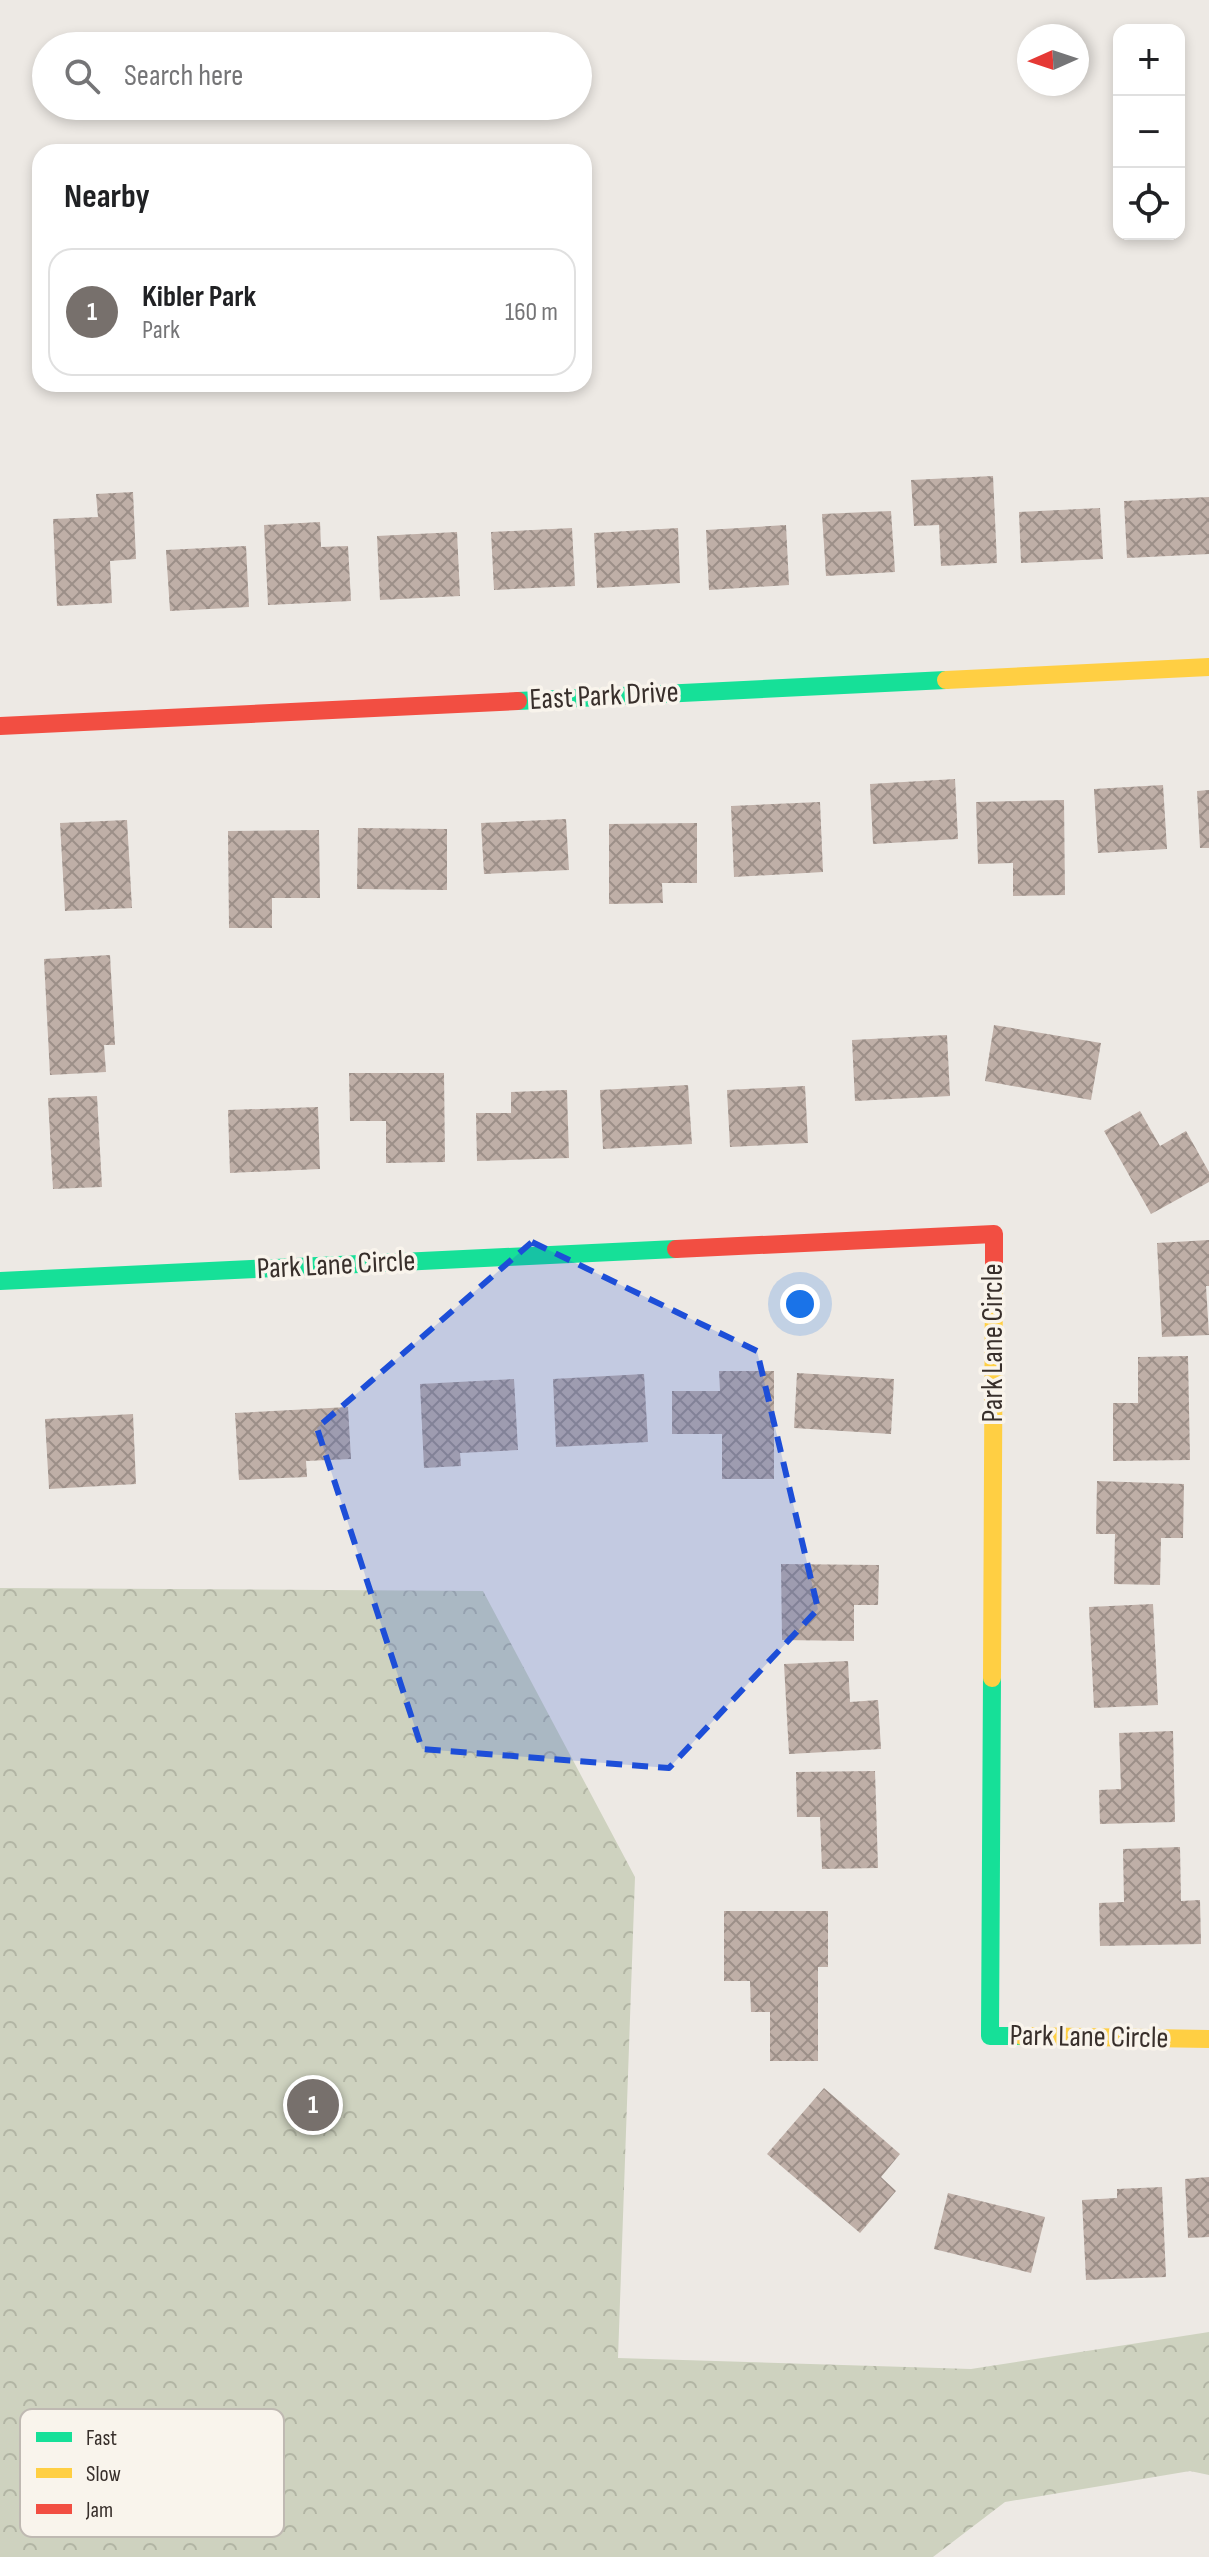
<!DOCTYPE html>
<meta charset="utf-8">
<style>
:root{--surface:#fff;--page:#f2f2f2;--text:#202124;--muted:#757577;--line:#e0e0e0;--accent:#77706c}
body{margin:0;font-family:"Sofia Sans Condensed",sans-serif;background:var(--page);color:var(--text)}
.controls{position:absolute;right:24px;top:24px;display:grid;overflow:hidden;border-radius:16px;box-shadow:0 4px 12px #0003}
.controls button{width:72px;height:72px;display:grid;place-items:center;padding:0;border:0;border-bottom:2px solid var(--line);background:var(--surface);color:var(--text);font:40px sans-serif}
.compass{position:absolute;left:1017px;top:24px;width:72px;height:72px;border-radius:50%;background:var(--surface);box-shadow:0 4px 12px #0003;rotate:267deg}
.you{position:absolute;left:800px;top:1304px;width:28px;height:28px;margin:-20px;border:6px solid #fff;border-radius:50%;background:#1a73e8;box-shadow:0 0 0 12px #1a73e833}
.badge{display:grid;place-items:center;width:52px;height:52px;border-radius:50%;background:var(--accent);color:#fff;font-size:26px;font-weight:700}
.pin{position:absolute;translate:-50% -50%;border:4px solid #fff;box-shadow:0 2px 8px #0006}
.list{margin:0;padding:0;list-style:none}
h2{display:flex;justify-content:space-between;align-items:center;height:104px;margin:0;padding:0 32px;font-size:34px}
h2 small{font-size:26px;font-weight:400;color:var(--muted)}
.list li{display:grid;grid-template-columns:52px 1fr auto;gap:24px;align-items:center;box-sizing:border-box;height:128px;margin:0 16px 16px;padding:0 16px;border:2px solid var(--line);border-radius:24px}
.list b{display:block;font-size:30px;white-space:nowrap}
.list p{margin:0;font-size:26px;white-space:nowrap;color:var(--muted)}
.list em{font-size:26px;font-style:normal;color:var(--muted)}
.icon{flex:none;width:44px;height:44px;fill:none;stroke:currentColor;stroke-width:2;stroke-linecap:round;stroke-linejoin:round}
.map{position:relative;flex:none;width:1209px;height:2557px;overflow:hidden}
.search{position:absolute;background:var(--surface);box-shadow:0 4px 12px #0003;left:32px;top:32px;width:560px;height:88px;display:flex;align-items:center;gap:20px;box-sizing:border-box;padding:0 28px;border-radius:44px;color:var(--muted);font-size:30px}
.panel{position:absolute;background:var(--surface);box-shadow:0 4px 12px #0003;left:32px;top:144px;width:560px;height:248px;border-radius:24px}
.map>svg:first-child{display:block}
.park{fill:url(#park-crowns)}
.building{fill:url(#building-cross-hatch)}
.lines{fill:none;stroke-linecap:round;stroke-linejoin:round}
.fast{stroke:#16e098;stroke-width:18}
.slow{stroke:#ffcf43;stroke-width:18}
.jam{stroke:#f24e42;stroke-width:18}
.marked{fill:#1d4ed8;fill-opacity:0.2;stroke:#1d4ed8;stroke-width:6;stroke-dasharray:16 10;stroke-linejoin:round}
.labels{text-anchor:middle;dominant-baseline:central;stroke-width:7;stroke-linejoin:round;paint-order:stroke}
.street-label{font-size:30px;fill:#382f2b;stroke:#f9f4ec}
.key{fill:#f9f4ec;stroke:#bfb9b2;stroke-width:2}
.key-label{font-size:22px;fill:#382f2b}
</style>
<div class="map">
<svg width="1209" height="2557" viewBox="0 0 1209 2557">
<defs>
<pattern id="park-crowns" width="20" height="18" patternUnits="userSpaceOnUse" patternTransform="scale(2)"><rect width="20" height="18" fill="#ced2bf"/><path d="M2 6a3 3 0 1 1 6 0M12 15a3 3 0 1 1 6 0" fill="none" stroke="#b2b5a4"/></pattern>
<pattern id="building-cross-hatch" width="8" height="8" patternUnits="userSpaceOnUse" patternTransform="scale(2)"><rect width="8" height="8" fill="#bfafa7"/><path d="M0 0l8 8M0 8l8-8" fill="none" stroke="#9c8f88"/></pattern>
</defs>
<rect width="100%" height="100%" fill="#ede9e4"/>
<path class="park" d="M0 1588 483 1591 635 1877 618 2358 971 2369 1209 2332V2475L1190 2471 1005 2502 933 2557H0Z"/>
<path class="building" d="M993 476 997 563 941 566 939 525 914 526 911 480Z
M133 492 136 559 110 561 112 603 57 606 53 519 98 517 96 494Z
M1209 497V554L1127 558 1124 501Z
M1100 508 1103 559 1021 563 1019 512Z
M891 511 895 572 826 576 822 514Z
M320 522 321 547 348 546 351 601 268 605 264 525Z
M786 525 789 585 709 590 706 530Z
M572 528 575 586 494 590 491 532Z
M678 528 680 583 597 588 594 533Z
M457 532 460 596 380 600 377 536Z
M246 546 249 607 170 611 166 550Z
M955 779 958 839 873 844 870 784Z
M1163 785 1167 849 1098 853 1094 789Z
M1209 790V848H1200L1197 791Z
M1064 800 1065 895 1013 896V863L978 864 976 802Z
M820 802 823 872 734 877 731 806Z
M566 819 569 870 484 874 481 823Z
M127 820 132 908 65 911 60 823Z
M697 823V883H662L663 903 609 904V824Z
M358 828 447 829V890L357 889Z
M319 830 320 898H272V928H229L228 831Z
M110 955 115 1045H104L106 1072 50 1075 44 959Z
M994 1025 1101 1043 1091 1100 985 1081Z
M947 1035 950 1096 855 1101 852 1040Z
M349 1073H444L445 1162 386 1163V1121H350Z
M688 1085 692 1144 603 1149 600 1090Z
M805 1086 808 1143 730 1147 727 1090Z
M567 1090 569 1158 477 1161 476 1113H511V1092Z
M97 1096 102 1187 53 1189 48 1098Z
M318 1107 320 1169 230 1173 228 1110Z
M1140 1111 1160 1146 1186 1131 1209 1172V1182L1151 1214 1104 1131Z
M1209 1240V1286H1206L1209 1335 1162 1337 1157 1243Z
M1188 1356 1190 1460 1113 1461V1403H1138V1357Z
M719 1371H774V1479H722V1434H672V1391H720Z
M797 1373 894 1379 891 1434 794 1428Z
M644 1374 648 1442 556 1447 553 1379Z
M514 1379 518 1450 460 1453 461 1466 424 1468 420 1384Z
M348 1407 351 1459 306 1461 307 1477 239 1480 235 1413Z
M133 1414 136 1484 49 1489 45 1419Z
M1097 1481 1184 1484 1183 1538H1161L1160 1585 1114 1584 1115 1534H1096Z
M781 1564 879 1565 878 1605H854V1641L782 1640Z
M1153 1604 1158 1705 1094 1708 1089 1607Z
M848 1661 850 1702 878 1700 881 1749 789 1754 784 1664Z
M1173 1731 1175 1822 1100 1824 1099 1790 1121 1789 1119 1733Z
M875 1771 878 1868 822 1869 820 1817H797L796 1772Z
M1180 1847 1181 1901 1200 1900 1201 1944 1100 1946 1099 1903 1124 1902 1123 1849Z
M724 1911H828V1967H818V2061H770V2012H751L750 1981H724Z
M824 2088 900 2154 881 2177 896 2191 860 2233 767 2154Z
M1209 2177V2237L1188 2238 1185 2179Z
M1162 2187 1166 2277 1086 2280 1082 2200 1117 2198V2189Z
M948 2193 1045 2217 1031 2273 934 2249Z"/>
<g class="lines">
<path class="fast" d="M518 701 946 680
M0 1281 676 1249
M992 1678 990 2036H1022"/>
<path class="slow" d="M946 680 1209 667
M992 1678 994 1265
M1022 2036 1209 2039"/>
<path class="jam" d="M0 726 518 701
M676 1249 994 1234V1265"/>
</g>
<path class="marked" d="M532 1242 757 1351 818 1609 669 1768 422 1749 317 1428Z"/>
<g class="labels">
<g class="street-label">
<text transform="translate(604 696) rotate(-3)">East Park Drive</text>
<text transform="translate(336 1265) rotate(-3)">Park Lane Circle</text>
<text transform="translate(993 1343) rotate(-90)">Park Lane Circle</text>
<text transform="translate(1089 2037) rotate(1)">Park Lane Circle</text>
</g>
</g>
<rect x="20" y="2409" width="264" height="128" rx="12" class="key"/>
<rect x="36" y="2432" width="36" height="10" fill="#16e098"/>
<rect x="36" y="2468" width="36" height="10" fill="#ffcf43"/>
<rect x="36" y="2504" width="36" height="10" fill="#f24e42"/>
<g class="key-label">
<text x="86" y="2445">Fast</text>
<text x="86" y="2481">Slow</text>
<text x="86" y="2517">Jam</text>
</g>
</svg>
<div class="controls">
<button>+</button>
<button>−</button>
<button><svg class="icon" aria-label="locate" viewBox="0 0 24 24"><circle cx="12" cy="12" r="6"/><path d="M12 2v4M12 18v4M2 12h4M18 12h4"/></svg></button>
</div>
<svg class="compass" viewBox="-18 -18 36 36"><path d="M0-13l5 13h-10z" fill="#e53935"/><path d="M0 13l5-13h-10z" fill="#757577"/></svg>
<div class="you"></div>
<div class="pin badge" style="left:313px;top:2105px">1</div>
<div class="search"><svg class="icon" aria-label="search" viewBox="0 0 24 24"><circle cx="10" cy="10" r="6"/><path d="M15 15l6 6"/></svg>Search here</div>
<section class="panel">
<h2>Nearby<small></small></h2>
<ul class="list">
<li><span class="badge">1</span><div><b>Kibler Park</b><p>Park</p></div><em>160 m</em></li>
</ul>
</section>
</div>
